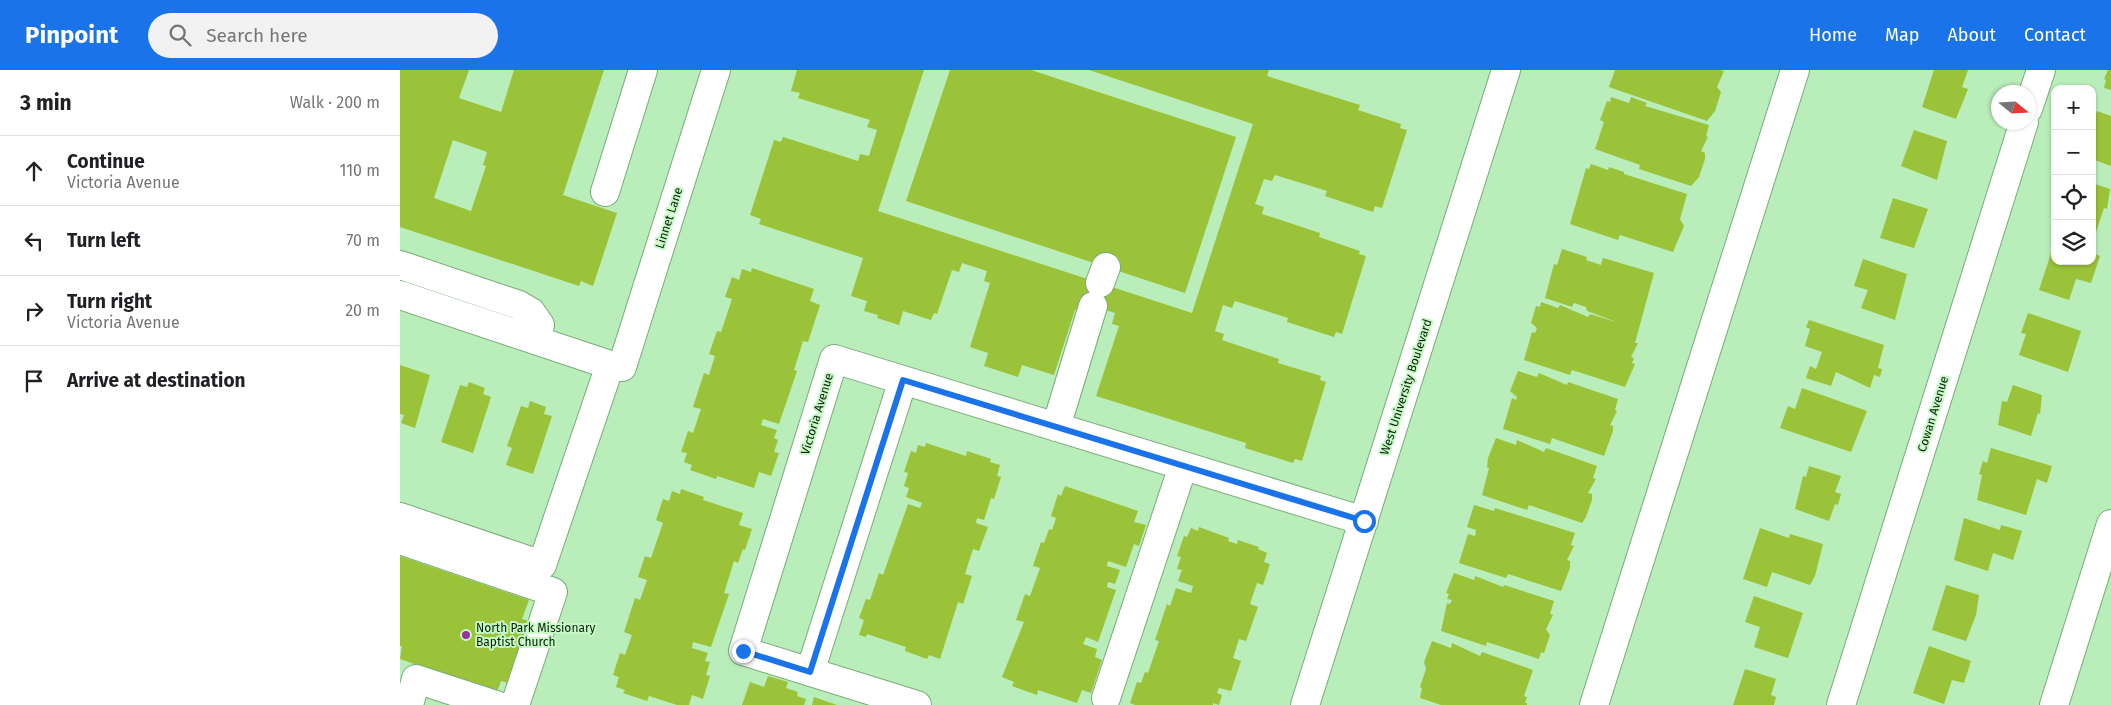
<!DOCTYPE html>
<meta charset="utf-8">
<style>
:root{--surface:#fff;--page:#f2f2f2;--text:#202124;--muted:#757577;--line:#e0e0e0;--accent:#1a73e8}
body{margin:0;font-family:"Fira Sans",sans-serif;background:var(--page);color:var(--text)}
.controls{position:absolute;right:15px;top:15px;display:grid;overflow:hidden;border-radius:10px;box-shadow:0 1px 4px #0004}
.controls button{width:45px;height:45px;display:grid;place-items:center;padding:0;border:0;border-bottom:1px solid var(--line);background:var(--surface);color:var(--text);font:25px sans-serif}
.compass{position:absolute;left:1591px;top:15px;width:45px;height:45px;border-radius:50%;background:var(--surface);box-shadow:0 1px 4px #0004;rotate:108deg}
.stop{position:absolute;width:15px;height:15px;margin:-11px;border:4px solid #1a73e8;border-radius:50%;background:#fff}
.stop.end{background:#1a73e8;border-color:#fff;box-shadow:0 1px 5px #0008}
.list{margin:0;padding:0;list-style:none}
h2{display:flex;justify-content:space-between;align-items:center;height:65px;margin:0;padding:0 20px;font-size:21px}
h2 small{font-size:16px;font-weight:400;color:var(--muted)}
.list li{display:grid;grid-template-columns:32px 1fr auto;gap:15px;align-items:center;box-sizing:border-box;height:70px;padding:0 20px;border-top:1px solid var(--line)}
.list b{display:block;font-size:19px;white-space:nowrap}
.list p{margin:0;font-size:16px;white-space:nowrap;color:var(--muted)}
.list em{font-size:16px;font-style:normal;color:var(--muted)}
.icon{flex:none;width:28px;height:28px;fill:none;stroke:currentColor;stroke-width:2;stroke-linecap:round;stroke-linejoin:round}
.map{position:relative;flex:none;width:1711px;height:635px;overflow:hidden}
header{display:flex;align-items:center;gap:30px;box-sizing:border-box;height:70px;padding:0 25px;background:var(--accent);color:#fff}
header strong{font-size:24px}
nav{display:flex;gap:28px;margin-inline-start:auto;font-size:18px}
.search{width:350px;height:45px;background:var(--page);display:flex;align-items:center;gap:12px;box-sizing:border-box;padding:0 18px;border-radius:28px;color:var(--muted);font-size:19px}
main{display:flex}
aside{flex:1;background:var(--surface)}
.map>svg:first-child{display:block}
.building{fill:#9bc339;fill-rule:evenodd}
.lines{fill:none;stroke-linecap:round;stroke-linejoin:round}
.minor-casing{stroke:#79ab79;stroke-width:30}
.minor{stroke:#fff;stroke-width:28}
.route{stroke:#1a73e8;stroke-width:6}
.poi-dot{fill:#94349d;stroke:#c6fac5;stroke-width:2}
.labels{text-anchor:middle;dominant-baseline:central;stroke-width:4;stroke-linejoin:round;paint-order:stroke}
.street-label{font-size:12px;fill:#0a1e0b;stroke:#c6fac5}
.poi-label{font-size:12px;fill:#0a1e0b;stroke:#c6fac5;text-anchor:start}
</style>
<header>
<strong>Pinpoint</strong>
<div class="search"><svg class="icon" aria-label="search" viewBox="0 0 24 24"><circle cx="10" cy="10" r="6"/><path d="M15 15l6 6"/></svg>Search here</div>
<nav><a>Home</a><a>Map</a><a>About</a><a>Contact</a></nav>
</header>
<main>
<aside>
<h2>3 min<small>Walk · 200 m</small></h2>
<ul class="list">
<li><svg class="icon" aria-label="ahead" viewBox="0 0 24 24"><path d="M12 20V5M6 11l6-6 6 6"/></svg><div><b>Continue</b><p>Victoria Avenue</p></div><em>110 m</em></li>
<li><svg class="icon" aria-label="left" viewBox="0 0 24 24"><path d="M17 20v-9H6M10 6l-5 5 5 5"/></svg><div><b>Turn left</b></div><em>70 m</em></li>
<li><svg class="icon" aria-label="right" viewBox="0 0 24 24"><path d="M7 20v-9h11M14 6l5 5-5 5"/></svg><div><b>Turn right</b><p>Victoria Avenue</p></div><em>20 m</em></li>
<li><svg class="icon" aria-label="arrive" viewBox="0 0 24 24"><path d="M6 21V4h12l-3 4 3 4H6"/></svg><div><b>Arrive at destination</b></div></li>
</ul>
</aside>
<div class="map">
<svg width="1711" height="635" viewBox="0 0 1711 635">
<rect width="100%" height="100%" fill="#b9edb9"/>
<path class="building" d="M0 0H69L59 28 101 42 114 0H204L163 125 217 143 193 216 181 211 179 216 0 157ZM53 70 87 82 83 95 86 96 71 141 34 128Z
M397 0H524L478 141 792 243 853 54 689 0H869L867 6 960 35 958 40 1001 54 1000 58 1007 60 982 138 975 136 973 142 925 126 927 121 875 105 872 111 864 109 855 134 864 137 862 144 920 163 919 167 960 181 959 184 966 186 942 264 936 262 934 267 887 252 888 248 835 231 832 238 823 235 815 261 824 264 822 270 879 289 878 293 921 306 920 310 926 312 902 391 895 389 893 393 845 378 846 373 696 326 719 256 712 254 715 243 693 236 682 242 675 240 654 305 622 295 618 307 584 296 588 283 570 277 590 213 584 211 587 201 562 193 559 202 552 200 537 244 534 243 531 250 503 241 499 255 477 248 478 245 464 241 467 231 451 226 463 188 359 154 361 149 350 145 374 70 381 72 383 67 458 91 460 84 469 86 477 60 467 57 470 50 398 28 400 23 391 21Z
M550 0H631L836 67 785 223 506 131Z
M1215 0H1320L1324 1 1317 17 1321 22 1315 41 1307 51 1209 17Z
M1534 0H1568L1562 17 1568 19 1556 49 1522 37Z
M1708 0H1711V20L1704 18 1706 10 1704 9Z
M1211 27 1229 33 1231 27 1247 33 1245 36 1309 55 1306 66 1308 67 1301 81 1305 83V89L1299 107 1291 116 1239 99 1240 95 1195 79 1204 52 1200 50 1207 31 1210 32Z
M1697 41 1711 46V96L1692 89V54Z
M1514 60 1547 71 1537 110 1501 96Z
M1191 94 1208 100 1209 97 1224 102V104L1287 124 1280 149 1284 156 1273 182 1220 165 1218 170 1170 154 1186 98 1189 99Z
M1692 113 1710 119 1707 139 1704 138 1695 165 1692 164Z
M1493 128 1528 139 1514 178 1480 168Z
M1654 174 1655 191H1692V183L1700 186 1691 213 1676 209 1669 230 1639 220Z
M1162 179 1187 187 1186 190 1201 195 1203 188 1254 203 1235 273H1238L1231 287 1234 288 1232 293 1235 294 1225 317 1172 300 1170 305 1124 290 1132 262 1135 263 1137 258 1131 253 1136 236 1140 237 1141 232 1158 238 1160 235 1188 247 1190 244 1219 253 1187 241 1186 237 1174 233 1172 237 1145 228 1154 194 1157 195Z
M1463 189 1507 204 1495 250 1461 238 1468 220 1454 216Z
M352 198 414 219 410 231 420 235 408 272 403 271 394 300 397 301 379 354 363 349 361 355 377 360 374 368 378 370 374 382 379 383 371 406 359 402 354 418 317 406 316 409 290 400 292 395 284 392 287 383 281 382 288 361 293 363 301 339 293 337 304 303 309 305 315 286 309 284 317 261 321 262 332 229 325 227 332 207 339 210 342 199 351 202Z
M1628 243 1681 261 1668 302 1619 285 1626 264 1621 263Z
M1409 250 1484 275 1478 298 1482 299 1480 307 1474 305 1470 318 1436 302 1431 316 1406 308 1410 296 1416 299 1422 282 1405 276 1410 259 1406 257Z
M0 295 30 305 15 358 1 353 4 345 0 344Z
M1118 301 1137 307 1139 303 1167 315 1168 312 1218 329 1215 340 1217 341 1210 355 1213 356V361L1204 386 1152 368 1150 374 1103 359 1112 328 1116 330 1117 327 1110 321Z
M69 312 85 318 83 324 91 327 73 383 41 372 60 315 67 317Z
M1613 315 1642 325 1640 344 1638 343 1631 366 1598 355 1602 331 1607 332Z
M1402 318 1467 341 1451 382 1380 358 1388 336 1395 339Z
M130 331 146 337 144 344 152 346 133 404 106 395 112 378 107 376 121 336 128 338Z
M1096 368 1116 375 1117 370 1144 382 1146 378 1197 396 1193 408 1196 409 1188 423 1192 424V430L1186 447 1182 453 1129 435 1127 440 1082 425 1089 398 1087 397 1088 388Z
M526 373 566 386 567 381 591 389 590 392 600 395 597 406 601 407 594 429 591 428 584 450 577 448 576 453 588 457 579 481 573 479 565 504 572 506 563 534 558 532 540 589 529 585 527 589 505 581 506 577 467 564 466 567 459 565 464 550 459 548 466 529 470 530 479 503 483 505 508 434 520 438 522 433 506 427 509 418 504 416 508 403 504 402 511 381 516 383 518 375 525 377Z
M1591 378 1652 396 1647 413 1637 409 1626 445 1577 430 1582 405 1579 404 1583 391 1587 393Z
M1409 396 1441 406 1435 422 1441 424 1438 435 1435 434 1429 451 1395 439 1403 406 1406 407Z
M665 416 738 441 734 452 746 455 739 476 734 474 726 497 708 491 707 496 720 500 715 514 708 512 707 517 716 520 698 572 686 567 683 574 697 579 695 587 702 590 691 623 682 620 677 633 638 620 637 625 612 616 614 612 602 607 624 552 616 550 625 524 630 526 640 498 633 496 641 472 644 473 649 459 652 460 656 448 651 446 658 424 661 426Z
M281 419 304 427 303 430 343 443 339 455 352 459 345 480 343 479 338 493 334 491 324 523 329 524 311 577 293 572 292 578 308 583 305 591 310 592 306 605 310 606 303 629 292 625 289 635H277L249 626 247 631 223 623 225 620 216 617 219 607 213 605 220 583 225 585 232 565 224 562 235 528 240 530 247 510 238 507 245 486 251 488 263 453 256 450 263 429 269 431 272 421 280 424Z
M1074 435 1094 441 1095 438 1175 463 1171 475 1174 476 1167 490 1170 491V498L1161 521 1108 504 1106 508 1059 493 1068 464 1075 466 1076 460 1067 457Z
M1564 448 1600 460 1601 455 1622 461 1613 490 1593 483 1588 501 1554 490Z
M799 457 829 468 828 471 837 474 838 470 859 477 858 479 867 483 864 492 870 494 863 515 857 513 850 534 858 537 846 571 839 569 833 588 841 591 831 621 819 618 817 623 822 625 819 635 813 633V635H735L730 633 737 612 741 613 745 602 748 603 759 571 755 570 767 534 770 536 776 518 791 523 793 516 778 511 782 500 777 499 781 487 777 486 784 466 787 467 791 458 798 461Z
M1360 458 1389 468 1390 464 1423 474 1415 506 1410 515 1372 502 1367 517 1343 509Z
M0 486 129 530 122 549 137 554 111 614 101 611 95 628 15 600 17 595 0 589 2 576H0Z
M1054 503 1074 510 1075 506 1103 517 1104 515 1154 531 1150 544 1153 545 1146 559 1150 565 1144 583 1141 582 1139 589 1087 572 1086 576 1041 561 1047 533 1050 534 1052 530 1047 529 1049 524 1046 523Z
M1546 515 1579 525 1576 545 1566 571 1532 560Z
M1354 526 1403 543 1388 588 1354 577 1360 557 1345 552Z
M1032 571 1051 578 1052 573 1080 586 1082 582 1133 600 1124 626 1127 627 1125 633H1127V635H1041L1020 628 1022 618 1020 617 1026 599 1024 592Z
M1529 576 1571 591 1564 613 1552 610 1544 634 1513 623Z
M1345 599 1376 609 1371 625 1376 627 1374 635H1333Z
M368 606 388 612 386 618 398 622 397 626 406 629 404 635H342L350 612 364 617Z
M414 627 437 635H412Z"/>
<g class="lines">
<defs>
<path id="minor" d="M1628 39 1641 0
M205 122 243 0
M0 195 119 235 131 242 140 255 136 269
M700 213 706 197
M0 225 210 295 222 297 316 0
M656 357 693 236
M0 447 142 495 210 295
M0 470 153 522 116 632 112 635
M410 602 503 310
M706 628 783 396
M9 635 16 609 96 635
M517 635 343 581 434 289 964 451
M905 635 1106 0
M1194 635 1395 0
M1441 635 1624 52
M1654 635 1711 454"/>
</defs>
<use href="#minor" class="minor-casing"/>
<use href="#minor" class="minor"/>
</g>
<g class="lines">
<path class="route" d="M343 581 410 602 503 310 964 451"/>
</g>
<circle class="poi-dot" cx="66" cy="565" r="5"/>
<g class="labels">
<g class="street-label">
<text transform="translate(269 148) rotate(-72)">Linnet Lane</text>
<text transform="translate(1006 317) rotate(-72)">West University Boulevard</text>
<text transform="translate(417 344) rotate(-73)">Victoria Avenue</text>
<text transform="translate(1533 344) rotate(-73)">Cowan Avenue</text>
</g>
<g class="poi-label">
<text x="76" y="558">North Park Missionary<tspan x="76" dy="14">Baptist Church</tspan></text>
</g>
</g>
</svg>
<div class="controls">
<button>+</button>
<button>−</button>
<button><svg class="icon" aria-label="locate" viewBox="0 0 24 24"><circle cx="12" cy="12" r="6"/><path d="M12 2v4M12 18v4M2 12h4M18 12h4"/></svg></button>
<button><svg class="icon" aria-label="layers" viewBox="0 0 24 24"><path d="M12 4l9 5-9 5-9-5zM3 14l9 5 9-5"/></svg></button>
</div>
<svg class="compass" viewBox="-18 -18 36 36"><path d="M0-13l5 13h-10z" fill="#e53935"/><path d="M0 13l5-13h-10z" fill="#757577"/></svg>
<div class="stop" style="left:964px;top:451px"></div>
<div class="stop end" style="left:343px;top:581px"></div>
</div>
</main>
